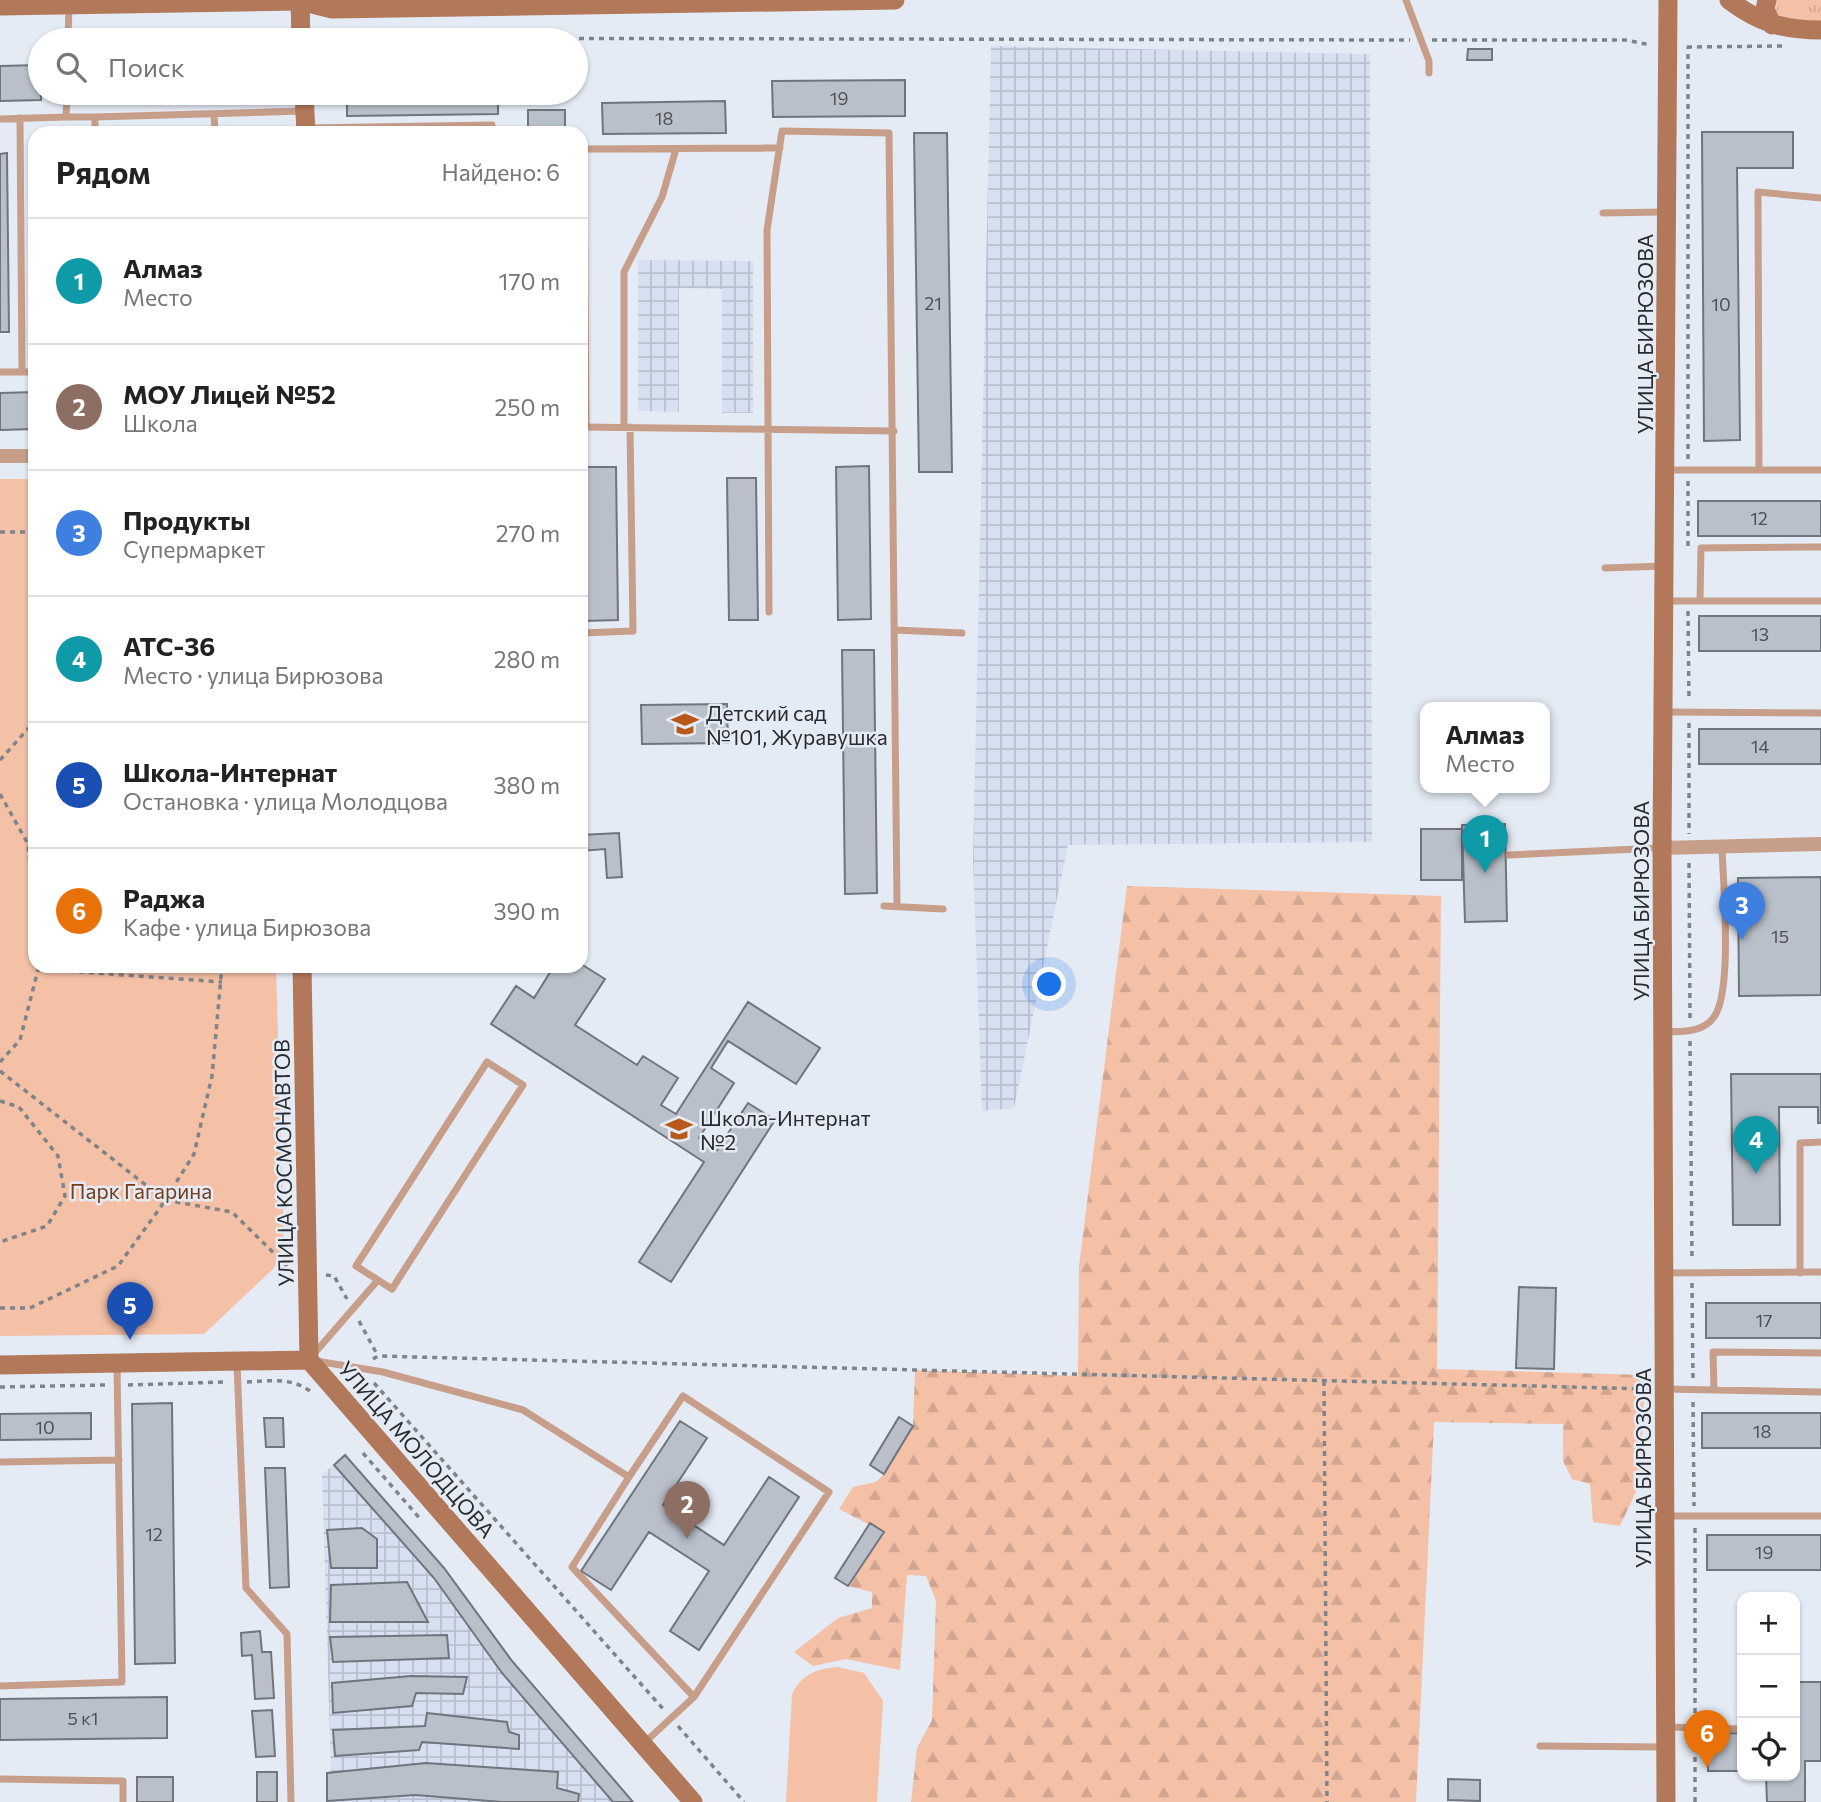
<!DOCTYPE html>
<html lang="ru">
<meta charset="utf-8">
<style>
:root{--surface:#fff;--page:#f2f2f2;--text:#222;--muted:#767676;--line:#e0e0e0;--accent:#ba581a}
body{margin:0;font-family:Commissioner,sans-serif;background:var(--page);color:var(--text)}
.controls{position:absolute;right:21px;bottom:21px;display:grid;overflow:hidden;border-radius:14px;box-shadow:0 2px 5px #0004}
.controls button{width:63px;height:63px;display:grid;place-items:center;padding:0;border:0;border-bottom:2px solid var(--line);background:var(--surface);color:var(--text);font:35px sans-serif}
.you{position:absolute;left:1050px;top:985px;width:24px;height:24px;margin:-18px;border:5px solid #fff;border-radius:50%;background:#1a73e8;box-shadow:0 0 0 10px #1a73e833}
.badge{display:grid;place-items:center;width:46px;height:46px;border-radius:50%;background:var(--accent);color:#fff;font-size:23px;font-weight:700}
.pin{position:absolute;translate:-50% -58px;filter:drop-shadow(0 2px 4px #0008)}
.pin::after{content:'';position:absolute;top:37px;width:24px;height:21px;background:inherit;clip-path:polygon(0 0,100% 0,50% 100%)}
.popup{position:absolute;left:1420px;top:702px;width:130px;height:91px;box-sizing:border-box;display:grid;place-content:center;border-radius:14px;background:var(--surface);filter:drop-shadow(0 2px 5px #0005);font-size:23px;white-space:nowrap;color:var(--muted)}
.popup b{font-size:26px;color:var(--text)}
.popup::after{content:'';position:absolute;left:50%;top:100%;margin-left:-14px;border:14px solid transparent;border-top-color:var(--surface)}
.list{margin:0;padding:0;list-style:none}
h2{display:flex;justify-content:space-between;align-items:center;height:91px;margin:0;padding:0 28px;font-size:30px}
h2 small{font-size:23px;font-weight:400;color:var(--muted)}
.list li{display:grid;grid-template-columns:46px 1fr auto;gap:21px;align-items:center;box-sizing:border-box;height:126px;padding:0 28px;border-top:2px solid var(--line)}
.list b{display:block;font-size:26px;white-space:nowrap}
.list p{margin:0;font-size:23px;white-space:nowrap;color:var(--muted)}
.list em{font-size:23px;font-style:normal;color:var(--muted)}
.icon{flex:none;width:38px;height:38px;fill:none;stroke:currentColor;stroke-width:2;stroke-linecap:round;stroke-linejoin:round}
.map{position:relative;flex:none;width:1821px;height:1802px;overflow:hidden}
.search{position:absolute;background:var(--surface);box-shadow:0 2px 5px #0004;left:28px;top:28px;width:560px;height:77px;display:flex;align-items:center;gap:18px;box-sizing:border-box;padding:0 24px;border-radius:38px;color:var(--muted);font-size:26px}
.panel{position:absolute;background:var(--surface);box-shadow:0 2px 5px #0004;left:28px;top:126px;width:560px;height:847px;border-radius:21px}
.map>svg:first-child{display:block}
.industrial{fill:url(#industrial-grid)}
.grass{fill:url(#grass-tufts)}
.forest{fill:url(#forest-firs)}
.park{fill:#f4c0a6}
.building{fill:#bac0ca;stroke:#6f747d;stroke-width:2}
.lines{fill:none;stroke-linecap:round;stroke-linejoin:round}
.path{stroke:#7f838a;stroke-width:3.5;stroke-dasharray:5 5;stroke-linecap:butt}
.lane{stroke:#c69e8a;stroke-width:7}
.street{stroke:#c69e8a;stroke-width:14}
.secondary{stroke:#b2785a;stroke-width:19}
.labels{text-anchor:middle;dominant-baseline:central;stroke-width:5;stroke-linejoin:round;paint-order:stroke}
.number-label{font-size:18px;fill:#4d5056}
.street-label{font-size:21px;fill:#292b2f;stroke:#e5ebf5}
.poi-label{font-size:21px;fill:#292b2f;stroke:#e5ebf5;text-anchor:start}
.park-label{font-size:21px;fill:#763c1b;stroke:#e5ebf5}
</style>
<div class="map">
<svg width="1821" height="1802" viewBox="0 0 1821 1802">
<defs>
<pattern id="industrial-grid" width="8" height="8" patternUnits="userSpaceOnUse" patternTransform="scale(1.75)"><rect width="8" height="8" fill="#d7e0f1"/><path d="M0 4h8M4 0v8" fill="none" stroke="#b9c0cf"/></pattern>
<pattern id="grass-tufts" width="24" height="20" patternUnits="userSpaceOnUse" patternTransform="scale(1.75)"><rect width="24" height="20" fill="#f4c0a6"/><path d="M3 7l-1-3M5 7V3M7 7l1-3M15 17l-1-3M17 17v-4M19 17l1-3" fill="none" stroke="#d1a58f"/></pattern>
<pattern id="forest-firs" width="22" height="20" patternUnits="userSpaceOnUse" patternTransform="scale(1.75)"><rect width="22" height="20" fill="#f4c0a6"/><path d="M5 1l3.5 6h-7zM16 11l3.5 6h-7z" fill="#d1a58f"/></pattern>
</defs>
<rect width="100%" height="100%" fill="#e5ebf5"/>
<path class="industrial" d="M991 46 1370 54 1372 842 1068 845 1014 1108 982 1111 973 858Z
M638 260 753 261V413H722V289L679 288V412L638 411Z
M345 1455 444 1568 512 1661 633 1802H332L322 1475Z"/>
<path class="grass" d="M1776 0H1821V21H1777Z"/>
<path class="forest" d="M1127 886 1441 896 1437 1369 1645 1375 1640 1483 1620 1526 1593 1522 1590 1484 1572 1479 1563 1461V1424L1434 1422 1416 1802H911L917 1748 932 1720 936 1601 926 1576 907 1575 900 1670 846 1659 813 1666 794 1652 838 1618 872 1608V1592L848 1586 883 1532 839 1509 853 1487 876 1482 884 1474 913 1426 915 1370 1078 1376 1079 1266Z"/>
<path class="park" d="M0 479H35V966H276L284 1247 274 1268 204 1334 0 1336Z
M838 1667 864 1673 883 1701 877 1802H786L792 1694C802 1674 816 1669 838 1667Z"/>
<path class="building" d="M1468 49H1492V60H1467Z
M40 65 41 100 0 101V66Z
M905 80V116L773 117 772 81Z
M98 93H256V96L98 98Z
M347 93H498V114L347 116Z
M725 101 726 133 603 134 602 103Z
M528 110H565V133H528Z
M1702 132H1793V168H1737L1740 440 1704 441Z
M914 133H947L952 472H919Z
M7 153 9 332H0V154Z
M35 392V429L0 430V393Z
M869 466 871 619 838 620 836 467Z
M581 467H616L618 620 583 621Z
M727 478H756L758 620H729Z
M1698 501H1821V536H1698Z
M1699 616H1821V651H1699Z
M842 650H874L877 893 845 894Z
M727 704 728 743 642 744 641 705Z
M1699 729H1821V764H1699Z
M1505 824 1507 921 1465 922 1462 825Z
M1421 829H1462V880H1421Z
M619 833 622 877 607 878 605 849 581 851V835Z
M1821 877V995L1739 996 1738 878Z
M581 964 605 979 575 1025 637 1065 643 1056 678 1078 661 1105 676 1114 748 1002 820 1048 796 1084 728 1041 711 1068 734 1083 699 1138 717 1150 748 1103 775 1120 671 1282 639 1262 704 1162 491 1024 516 986 534 998 554 966Z
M1731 1074H1821V1123H1818V1107H1779L1780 1225H1733Z
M1519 1287 1556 1288 1554 1369 1516 1368Z
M1706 1303H1821V1338H1706Z
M172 1403 175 1663 135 1664 132 1404Z
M91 1413V1439L0 1440V1414Z
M1702 1413H1821V1448H1702Z
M899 1417 913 1426 884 1474 870 1465Z
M264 1418H283L284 1447H266Z
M680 1421 707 1438 663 1505 724 1545 769 1477 799 1497 699 1650 670 1631 709 1571 649 1532 611 1590 581 1571Z
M345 1455 444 1568 512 1661 633 1802H613L502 1673 434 1578 334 1465Z
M265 1468H285L289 1587 270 1588Z
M870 1523 884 1532 848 1586 835 1578Z
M362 1528 377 1539V1568H331L327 1530Z
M1707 1535H1821V1570H1707Z
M407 1582 428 1622H330L331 1585Z
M260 1631 262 1652H271L274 1698 255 1699 252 1655 242 1656 241 1633Z
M447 1635 449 1658 333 1662 330 1637Z
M411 1676 467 1677 463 1694 416 1693 412 1706 333 1713 332 1683Z
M1795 1682H1821V1761H1805V1802H1767L1766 1776H1795Z
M167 1697V1738L0 1740V1699Z
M272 1710 275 1756 256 1757 252 1711Z
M427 1713 507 1722 509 1732 519 1735V1749L422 1742 419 1750 335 1756 333 1730 425 1726Z
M1742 1733V1771H1708V1734Z
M426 1763 558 1772 557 1788 579 1794 578 1802H502L415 1795 327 1801V1773Z
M257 1772H277V1802H257Z
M137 1777H173V1802H137Z
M1448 1779 1480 1780V1801L1448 1800Z"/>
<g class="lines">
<path class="path" d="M319 38 1410 40
M1432 40H1625L1651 45
M1687 47 1784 46
M1688 459V47
M1688 481V547
M0 532H35
M1688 611 1689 701
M1689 723V834
M0 760 35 721
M0 794 28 844 35 923
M1689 863 1690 1019
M39 969 222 982
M1690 1041 1692 1261
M0 1062 20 1040 39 966
M0 1071 165 1200 232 1212 291 1270
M0 1101 19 1107 58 1156 65 1196 47 1226 0 1242
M326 1275 334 1276 347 1299
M1692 1283 1693 1380
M0 1308H30L118 1266 160 1208 194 1154 212 1076 222 966
M359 1321 378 1356
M373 1359 378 1356 1648 1389
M1324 1381 1327 1802
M247 1382C269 1381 291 1377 310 1391
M374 1383 664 1710
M128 1385 225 1382
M0 1387 106 1385
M1693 1402 1694 1506
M375 1412 389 1400
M363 1453 422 1521
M1695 1528V1716
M678 1726 744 1802
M1695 1802V1738"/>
<path class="lane" d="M1406 0 1429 61V73
M68 40 69 6
M214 114 215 133
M66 117H95V133
M95 117 304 111
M20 118 22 372
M0 119 66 117 67 93
M307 128 492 125
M1603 213 1663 212
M0 372H35
M581 427 894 431
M586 427 584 149 780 148
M624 427V272L662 197 676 149
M1668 470H1821
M1759 470 1758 192 1821 198
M1605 568 1664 566
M1664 601H1821
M1700 601 1701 548 1821 547
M769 612 767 230 782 131 889 133 897 905
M895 630 962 633
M581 633 633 631 630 427
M1664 712 1821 713
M1509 855 1659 848
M884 906 943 909
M1665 1032C1682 1031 1703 1033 1714 1017 1733 991 1723 883 1722 847
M487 1062 523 1085 392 1289 356 1266Z
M1665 1273 1821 1272
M1800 1273V1143L1821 1142
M312 1356 378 1280
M316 1361 383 1372 523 1410 629 1477 572 1567 694 1697 829 1492 683 1396 629 1477
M237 1364 246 1588 287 1634 291 1802
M1665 1389 1821 1392
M1714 1390 1713 1352 1821 1353
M0 1462 119 1460
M1668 1516H1821
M0 1686 122 1682 117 1365
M1666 1727 1742 1729
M643 1744 694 1697
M1540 1746 1665 1747
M0 1779 123 1781V1802"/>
<path class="street" d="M0 456H35
M1662 848 1821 844"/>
<path class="secondary" d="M300 0 301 40
M1729 0C1759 23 1784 30 1821 30
M1767 0 1765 9 1772 25
M0 6 300 1 332 9 895 0
M304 93 306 133
M302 966 309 1360
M0 1365 309 1360 693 1802
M1666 1802 1662 848 1668 0"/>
</g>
<defs>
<symbol id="school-bare" viewBox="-9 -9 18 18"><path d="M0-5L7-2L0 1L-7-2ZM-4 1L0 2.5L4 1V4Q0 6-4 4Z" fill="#ba581a" stroke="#e5ebf5" stroke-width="2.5" paint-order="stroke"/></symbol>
</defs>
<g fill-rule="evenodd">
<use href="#school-bare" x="666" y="705" width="38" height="38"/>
<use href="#school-bare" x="660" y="1110" width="38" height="38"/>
</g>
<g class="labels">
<g class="number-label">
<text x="839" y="98">19</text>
<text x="664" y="118">18</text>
<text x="933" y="303">21</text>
<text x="1721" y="304">10</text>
<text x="1759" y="518">12</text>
<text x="1760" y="634">13</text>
<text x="1760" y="746">14</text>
<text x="1780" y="936">15</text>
<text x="1764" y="1320">17</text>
<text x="45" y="1427">10</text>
<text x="1762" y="1431">18</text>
<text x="154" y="1534">12</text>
<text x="1764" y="1552">19</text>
<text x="83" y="1718">5 к1</text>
</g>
<g class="street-label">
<text transform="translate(1644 334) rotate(-90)">УЛИЦА БИРЮЗОВА</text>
<text transform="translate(1640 901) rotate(-90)">УЛИЦА БИРЮЗОВА</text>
<text transform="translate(283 1163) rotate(-91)">УЛИЦА КОСМОНАВТОВ</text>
<text transform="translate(417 1449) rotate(49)">УЛИЦА МОЛОДЦОВА</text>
<text transform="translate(1642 1468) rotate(-90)">УЛИЦА БИРЮЗОВА</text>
</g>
<g class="poi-label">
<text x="706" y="712">Детский сад<tspan x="706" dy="24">№101, Журавушка</tspan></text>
<text x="700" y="1117">Школа-Интернат<tspan x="700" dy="24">№2</tspan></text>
</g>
<g class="park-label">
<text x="141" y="1190">Парк Гагарина</text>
</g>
</g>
</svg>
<div class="controls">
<button>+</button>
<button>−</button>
<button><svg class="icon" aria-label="locate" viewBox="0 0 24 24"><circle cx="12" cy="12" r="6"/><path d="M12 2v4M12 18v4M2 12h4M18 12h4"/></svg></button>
</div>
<div class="you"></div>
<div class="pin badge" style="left:1485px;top:873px;background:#0f9aa8">1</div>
<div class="popup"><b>Алмаз</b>Место</div>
<div class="pin badge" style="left:687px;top:1539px;background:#8d6e63">2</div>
<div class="pin badge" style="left:1742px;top:940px;background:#3f7fe0">3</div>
<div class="pin badge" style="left:1756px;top:1174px;background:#0f9aa8">4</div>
<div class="pin badge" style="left:130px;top:1340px;background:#1a4fb4">5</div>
<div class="pin badge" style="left:1707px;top:1768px;background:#e8710a">6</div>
<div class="search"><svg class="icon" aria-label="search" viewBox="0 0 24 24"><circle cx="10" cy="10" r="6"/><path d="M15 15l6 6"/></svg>Поиск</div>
<section class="panel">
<h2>Рядом<small>Найдено: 6</small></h2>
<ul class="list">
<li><span class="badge" style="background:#0f9aa8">1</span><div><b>Алмаз</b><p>Место</p></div><em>170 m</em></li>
<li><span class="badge" style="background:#8d6e63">2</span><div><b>МОУ Лицей №52</b><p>Школа</p></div><em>250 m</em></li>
<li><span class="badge" style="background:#3f7fe0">3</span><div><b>Продукты</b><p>Супермаркет</p></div><em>270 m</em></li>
<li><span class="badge" style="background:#0f9aa8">4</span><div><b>АТС-36</b><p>Место · улица Бирюзова</p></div><em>280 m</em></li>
<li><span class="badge" style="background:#1a4fb4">5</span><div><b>Школа-Интернат</b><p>Остановка · улица Молодцова</p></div><em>380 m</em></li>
<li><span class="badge" style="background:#e8710a">6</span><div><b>Раджа</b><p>Кафе · улица Бирюзова</p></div><em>390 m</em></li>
</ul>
</section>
</div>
